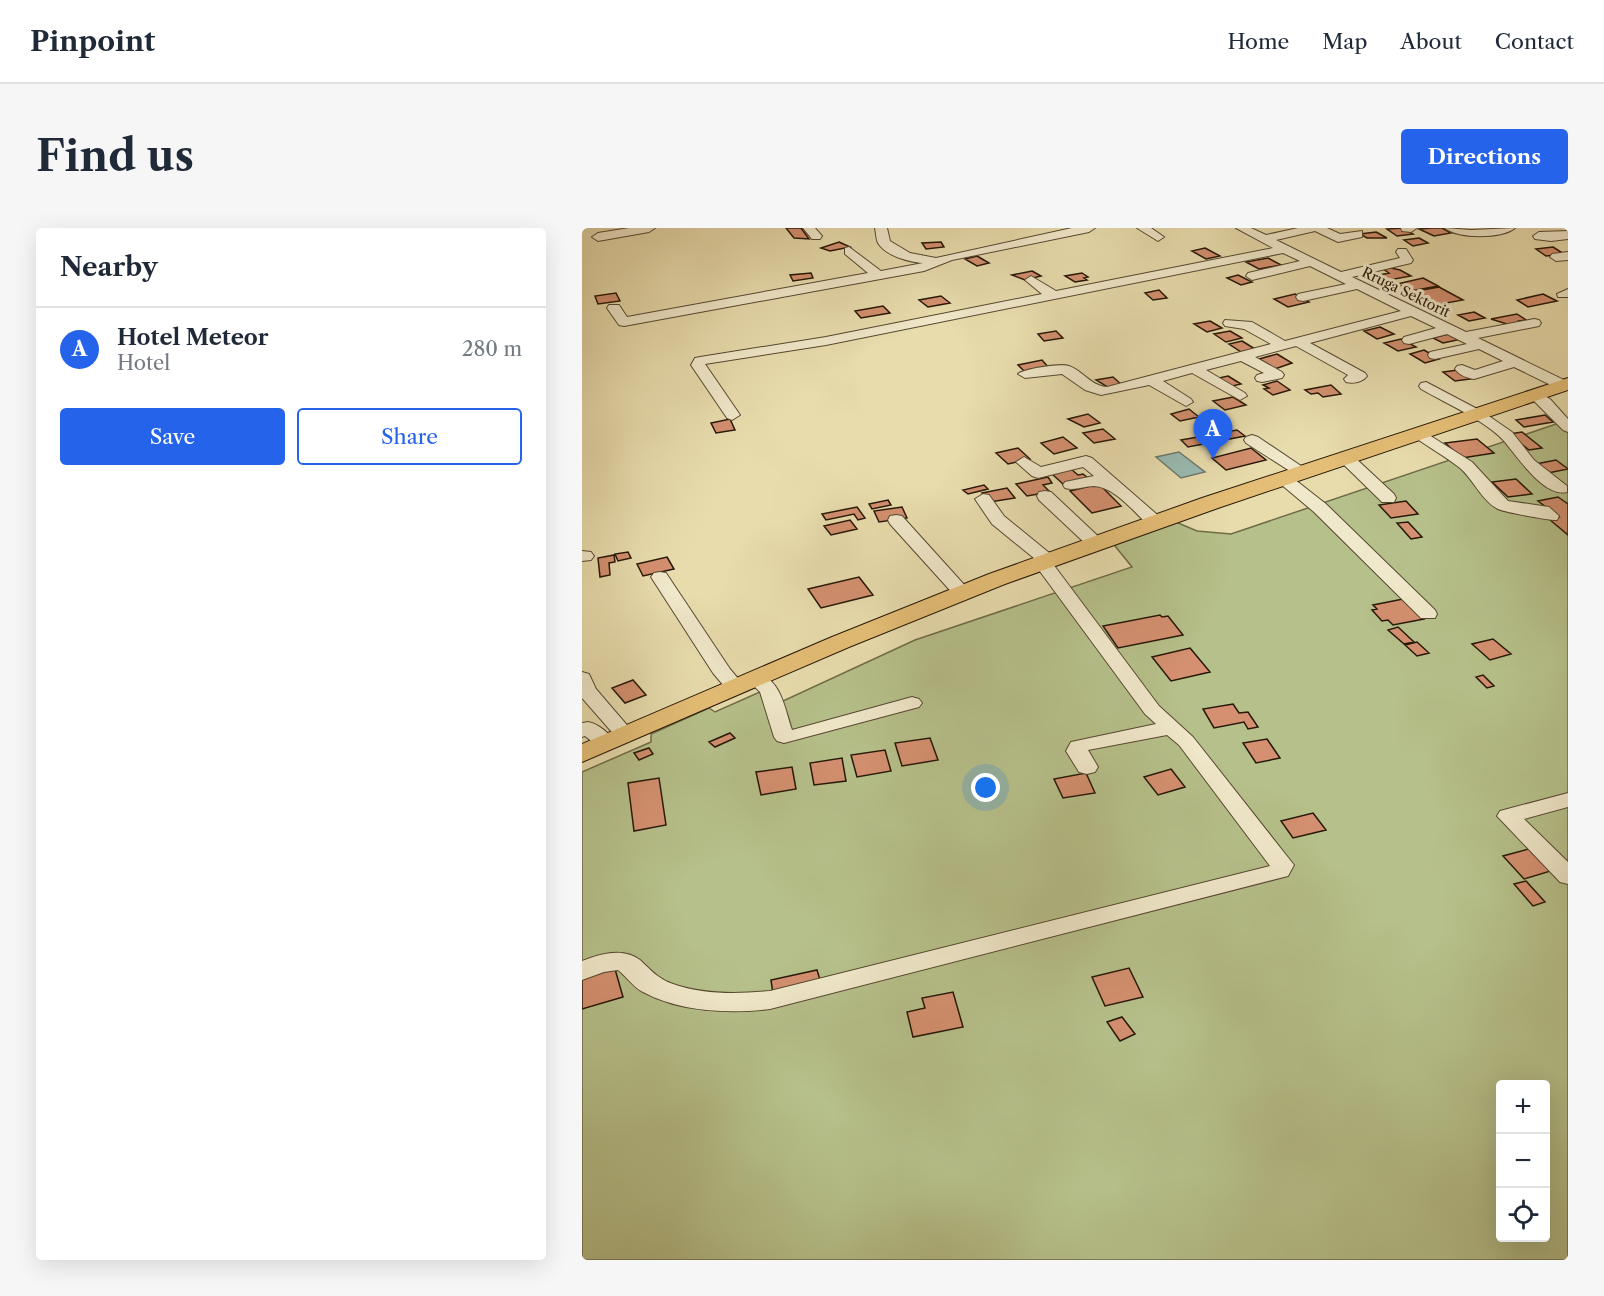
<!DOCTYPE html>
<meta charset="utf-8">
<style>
:root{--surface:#fff;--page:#f6f6f7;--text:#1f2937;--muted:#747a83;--line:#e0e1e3;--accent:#2563eb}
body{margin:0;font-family:"Libre Caslon Text",serif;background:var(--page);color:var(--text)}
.controls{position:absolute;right:18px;bottom:18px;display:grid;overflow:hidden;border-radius:6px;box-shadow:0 6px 24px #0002}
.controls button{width:54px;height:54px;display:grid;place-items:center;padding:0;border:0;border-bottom:2px solid var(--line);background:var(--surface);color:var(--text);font:30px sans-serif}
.you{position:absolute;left:404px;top:560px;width:21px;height:21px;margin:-15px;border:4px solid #fff;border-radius:50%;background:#1a73e8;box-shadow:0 0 0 9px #1a73e833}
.badge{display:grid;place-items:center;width:39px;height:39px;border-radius:50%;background:var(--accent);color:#fff;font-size:20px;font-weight:700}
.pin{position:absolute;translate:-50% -50px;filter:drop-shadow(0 2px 3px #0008)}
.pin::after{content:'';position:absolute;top:32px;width:21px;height:18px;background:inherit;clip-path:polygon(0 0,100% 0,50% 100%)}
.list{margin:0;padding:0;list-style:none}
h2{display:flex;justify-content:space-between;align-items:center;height:78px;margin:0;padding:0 24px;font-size:26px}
h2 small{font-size:20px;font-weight:400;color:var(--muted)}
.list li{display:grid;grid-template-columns:39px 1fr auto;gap:18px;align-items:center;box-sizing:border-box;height:84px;padding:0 24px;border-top:2px solid var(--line)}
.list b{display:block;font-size:22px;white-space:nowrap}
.list p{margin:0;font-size:20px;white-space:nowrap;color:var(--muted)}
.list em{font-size:20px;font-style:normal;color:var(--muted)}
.actions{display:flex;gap:12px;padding:18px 24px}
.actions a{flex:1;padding:14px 0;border:2px solid var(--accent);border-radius:6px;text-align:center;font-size:21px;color:var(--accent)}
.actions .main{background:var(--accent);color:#fff}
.icon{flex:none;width:33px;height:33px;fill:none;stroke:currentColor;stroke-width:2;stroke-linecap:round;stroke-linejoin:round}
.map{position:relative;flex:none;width:986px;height:1032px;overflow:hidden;border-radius:6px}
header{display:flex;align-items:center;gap:36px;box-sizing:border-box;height:84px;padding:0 30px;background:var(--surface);border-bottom:2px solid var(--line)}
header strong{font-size:28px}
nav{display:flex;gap:33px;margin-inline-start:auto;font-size:21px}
.intro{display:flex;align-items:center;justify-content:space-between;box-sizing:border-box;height:144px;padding:0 36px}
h1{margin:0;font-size:42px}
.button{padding:15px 27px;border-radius:6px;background:var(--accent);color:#fff;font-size:21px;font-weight:700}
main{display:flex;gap:36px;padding:0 36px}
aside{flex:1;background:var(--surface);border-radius:6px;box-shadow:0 6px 24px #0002}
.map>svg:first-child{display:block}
.green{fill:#b6c08a;stroke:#6e6c48;stroke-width:1.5;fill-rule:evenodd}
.water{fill:#99bab2;stroke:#6b796d;stroke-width:1.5}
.building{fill:#d49070;stroke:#261706;stroke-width:1.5}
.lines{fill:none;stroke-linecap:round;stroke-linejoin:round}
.minor-casing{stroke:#564830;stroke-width:2}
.major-casing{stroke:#261706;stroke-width:2}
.minor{fill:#f0e8ca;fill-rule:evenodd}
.major{fill:#e4be76;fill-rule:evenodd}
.labels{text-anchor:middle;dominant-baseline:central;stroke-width:6;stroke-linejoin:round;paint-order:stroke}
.far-street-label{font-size:14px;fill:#261706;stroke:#f0e8ca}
</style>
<header>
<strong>Pinpoint</strong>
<nav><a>Home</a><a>Map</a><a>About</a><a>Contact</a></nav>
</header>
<div class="intro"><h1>Find us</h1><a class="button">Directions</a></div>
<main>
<aside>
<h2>Nearby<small></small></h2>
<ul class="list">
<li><span class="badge">A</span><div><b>Hotel Meteor</b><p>Hotel</p></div><em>280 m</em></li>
</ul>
<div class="actions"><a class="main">Save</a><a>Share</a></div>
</aside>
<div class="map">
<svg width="986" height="1032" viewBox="0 0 986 1032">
<rect width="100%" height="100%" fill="#e8dcad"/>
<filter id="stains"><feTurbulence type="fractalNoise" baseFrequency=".00333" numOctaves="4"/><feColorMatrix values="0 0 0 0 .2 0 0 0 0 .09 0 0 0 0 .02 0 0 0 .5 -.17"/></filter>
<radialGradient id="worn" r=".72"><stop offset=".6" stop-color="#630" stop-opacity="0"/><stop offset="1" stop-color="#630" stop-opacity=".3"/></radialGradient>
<path class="green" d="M986 192V1032H0V544L69 514V506L127 480 133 484 180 463 186 480 333 412 550 339 533 318 534 314 594 294 615 303 649 306ZM918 856H963V1010H918Z"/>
<path class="water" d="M597 224 623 244 599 250 574 229Z"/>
<path class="building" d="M204 0H219L227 11 212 10Z
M821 0 831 6 815 8 805 1Z
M850 0H860L869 5 852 8 837 1Z
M794 4 805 10H785L778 6Z
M837 10 846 15 831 18 822 12Z
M257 14 268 19 248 23 239 20Z
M359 14 362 19 344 21 340 15Z
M971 19 982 26 964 28 954 21Z
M623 20 638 28 624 31 610 23Z
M395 28 407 35 395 38 383 31Z
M686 30 699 37 677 41 664 34Z
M809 40 818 42 829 48 807 52 797 47 807 45 801 41Z
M450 43 459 48 443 52 430 47Z
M229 45 231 50 211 53 208 47Z
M500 45 506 49 502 50 505 52 493 54 483 48Z
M656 47 670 54 659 57 645 50Z
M841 50 856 58 829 63 815 56Z
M857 59 881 72 853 77 829 64Z
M577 62 585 70 571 72 563 65Z
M34 65 38 73 16 76 13 68Z
M713 66 727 74 706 79 692 71Z
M961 66 975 73 946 79 935 72Z
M359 68 368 75 346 79 337 72Z
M301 78 308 85 279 90 273 83Z
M892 84 903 90 887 93 876 87Z
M935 86 944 92 937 93 940 95 928 97 909 91Z
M628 93 640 100 625 104 612 96Z
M798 99 812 106 795 111 782 103Z
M474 103 481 110 462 113 456 106Z
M648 103 660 110 644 114 632 106Z
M870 105 880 111 861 115 851 110Z
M819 111 834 119 816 123 802 115Z
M660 113 673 121 659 124 647 116Z
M842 122 857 131 843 135 828 126Z
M695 126 710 135 690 142 683 138 687 137 677 131Z
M460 132 468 141 444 145 436 137Z
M876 142 888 151 873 153 861 144Z
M646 148 659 156 646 159 632 151Z
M531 149 540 157 527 160 514 152Z
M695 153 708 162 691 167 682 161 687 160 681 157Z
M749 157 759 166 741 169 736 165 729 166 723 162Z
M651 169 664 177 643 182 631 173Z
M607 181 617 189 598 193 589 186Z
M506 186 518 195 502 199 486 191Z
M963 187 971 194 942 199 934 192Z
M148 191 153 202 134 205 129 195Z
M521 201 533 211 512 215 501 205Z
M655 202 663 208 606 219 599 212Z
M940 204 960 220 947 222 927 206Z
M481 209 495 220 472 226 459 215Z
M895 211 912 225 880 230 863 215Z
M436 220 448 231 426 236 414 225Z
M669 220 684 232 644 242 630 230Z
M974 232 986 241 966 245 954 236Z
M489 241 496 247 501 246 506 250 482 257 470 246Z
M466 249 470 255 461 257 468 264 445 268 434 256Z
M934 251 950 266 926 269 910 254Z
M517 256 539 278 510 285 488 263Z
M402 257 406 261 386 266 381 262Z
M425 260 433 270 408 274 400 265Z
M976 269 986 276V307L967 291 977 289 956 273Z
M306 272 309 277 290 281 287 276Z
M824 273 836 286 809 290 797 277Z
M275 279 283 290 276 292 272 286 244 292 240 286Z
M320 279 325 290 297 294 292 283Z
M268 292 275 301 249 307 242 298Z
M826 294 840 309 829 311 815 295Z
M46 324 49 330 36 333 33 326Z
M32 327 33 334 27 335 28 347 18 349 16 330Z
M85 329 92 341 61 348 55 336Z
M277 349 291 367 239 380 226 361Z
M821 371 842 391 811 397 806 392 800 393 790 382 795 381 791 377Z
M578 387 580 389 586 388 601 407 536 420 521 398Z
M816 399 832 414 822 416 806 402Z
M911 411 929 426 908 432 890 416Z
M835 414 847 425 835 428 823 417Z
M608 420 628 444 589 453 570 429Z
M901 447 912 458 905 460 894 449Z
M51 452 64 467 43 475 30 460Z
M651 476 657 485 666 484 676 499 666 501 662 494 632 500 621 481Z
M148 505 153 510 133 519 127 514Z
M348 510 356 532 320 538 313 515Z
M685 511 698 530 674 535 661 515Z
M67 520 71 526 57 532 52 525Z
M303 522 309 543 275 549 269 527Z
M260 530 264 553 232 557 228 535Z
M210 539 214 561 179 567 174 544Z
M589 541 603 559 576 567 562 549Z
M504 545 513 565 481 570 472 551Z
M77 550 84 597 52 603 46 555Z
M731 585 744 602 711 610 699 593Z
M950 620 972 642 942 651 921 628Z
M944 653 963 674 951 678 932 656Z
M547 740 561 769 523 778 510 749Z
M33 741 41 769 0 781V750Z
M235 742 239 755 191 766 189 752Z
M371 764 381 799 331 809 325 784 343 780 340 770Z
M540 789 553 806 538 813 525 794Z"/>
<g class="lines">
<defs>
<path id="minor" d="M47 0H73L67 4 16 13 10 9 16 5Z
M221 0H233L240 8 238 11H230Z
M293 0H305L308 13 328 25 354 30 490 0H513L507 4 370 32 342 43 42 98 37 97 25 80 27 77H37L45 89 286 45 263 26V20L267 19 299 43 341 35C327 34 304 28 296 15 294 11 294 4 293 0Z
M555 0H569L582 9 576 13Z
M654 0H669L684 7 716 0H745L758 6 780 3V9L756 14 733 3 694 12 759 44 818 30 814 24 816 21H824L831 32 829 35 770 49 884 104 952 91 957 92 959 95 957 98 896 110 986 154V161H977L932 139 892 151C885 150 877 147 873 141L875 138 880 137 893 142 921 133 897 121 853 131 848 130 846 127 848 124 885 116 865 106 827 116 822 115 820 112 822 109 854 100 829 88 728 115 783 145 785 148C781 154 771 156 764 154L762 151 766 147 714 118 673 129 700 144 702 147 700 150 680 154 675 153 673 150 675 147 682 145 659 133 624 142 663 165 665 168 658 172 610 145 581 153 609 171 611 174 604 178 567 157 519 167 503 162 480 146 443 150 436 146C441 141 479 135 487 138 501 143 509 158 525 159L689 116 662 101 643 98 641 95 643 92 670 94 703 113 819 83 775 61 721 73 716 72 714 69 716 66 764 56 728 38 670 52 664 48 666 45 718 33 701 25 244 117 123 136 158 187 150 192 145 190 109 137 113 130 118 129 244 109 460 66 443 52 449 48 474 63 691 20Z
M819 0H835L829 4 820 3Z
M863 0 889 2 933 0C920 11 876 11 863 0Z
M986 3V11L969 13 953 11 951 8 957 4Z
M986 24V32L974 33 968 29 970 26Z
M986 61V69H976L975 66Z
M844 154 901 184 930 204 952 232 985 258V264C962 270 935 228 922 213 903 192 865 176 839 161L837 158 839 155Z
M954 163 968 171 986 191V204L981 202 949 170 947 167Z
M836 200 890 234 926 273 967 279 977 288 975 292C971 293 922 284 916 281 900 273 891 251 878 240 863 228 846 219 831 208L828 205Z
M670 207 676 209 728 244 726 247H714L664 215 662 212 664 209Z
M763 224 769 226 812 266 814 270 812 274H800L757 232 755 229Z
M504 228 510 230 579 290 582 294 579 298H567C553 285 533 259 512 258 502 258 493 263 483 260L481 257 483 254 512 248 501 239 456 250 450 248 434 234 442 229 459 239Z
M701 245 707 247 744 276 853 382 855 386 853 390H839L732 284 695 253 693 250 695 247Z
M463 263 469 264 519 311 522 315 519 319H507L457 272 455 268 457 264Z
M401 266 407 267 422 288 471 328 474 332 471 336 577 478 611 509 708 632 712 637 706 648 188 781C147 786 98 784 61 764 51 759 45 749 36 742L22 744 0 752V733C18 726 41 719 58 732 69 742 76 751 91 756 121 767 157 766 188 763L688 638 597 517 585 507 506 522 516 539 513 544 505 546 497 544 484 523 489 514 574 496 563 486 454 338 451 334 453 331 410 296 393 271Z
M314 287 320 288 386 361 389 365 386 369H374L308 296 306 292 308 288Z
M0 323 9 324 12 328 9 332 0 333Z
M78 344 84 345 148 441 164 460 161 464H147L131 445 69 349 72 345Z
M0 444 7 446 14 461 50 503 53 507 50 511 43 513 36 511 0 470Z
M175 445C199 451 203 481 210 502L330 469 337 471 340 475 337 479 202 515 195 513 192 509 178 464 165 451 168 447Z
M6 494C17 496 28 506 34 515L31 519C19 523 13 516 3 508L0 509V495Z
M986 565V579L942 591 986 634V656L978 654 915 588 918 583Z"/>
<path id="major" d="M986 150V162L636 280 423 356 267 419 0 534V516L250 409 407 346 620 270Z"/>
</defs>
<use href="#minor" class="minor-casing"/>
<use href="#major" class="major-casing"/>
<use href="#minor" class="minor"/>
<use href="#major" class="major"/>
</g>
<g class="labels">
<g class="far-street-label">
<text transform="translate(824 64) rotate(26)">Rruga Sektorit</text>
</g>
</g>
<rect width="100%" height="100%" filter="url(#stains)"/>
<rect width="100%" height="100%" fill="url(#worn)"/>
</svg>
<div class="controls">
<button>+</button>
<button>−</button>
<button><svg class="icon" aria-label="locate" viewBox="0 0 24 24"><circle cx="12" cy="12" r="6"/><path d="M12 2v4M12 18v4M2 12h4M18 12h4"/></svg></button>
</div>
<div class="you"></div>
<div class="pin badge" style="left:631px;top:231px">A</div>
</div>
</main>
